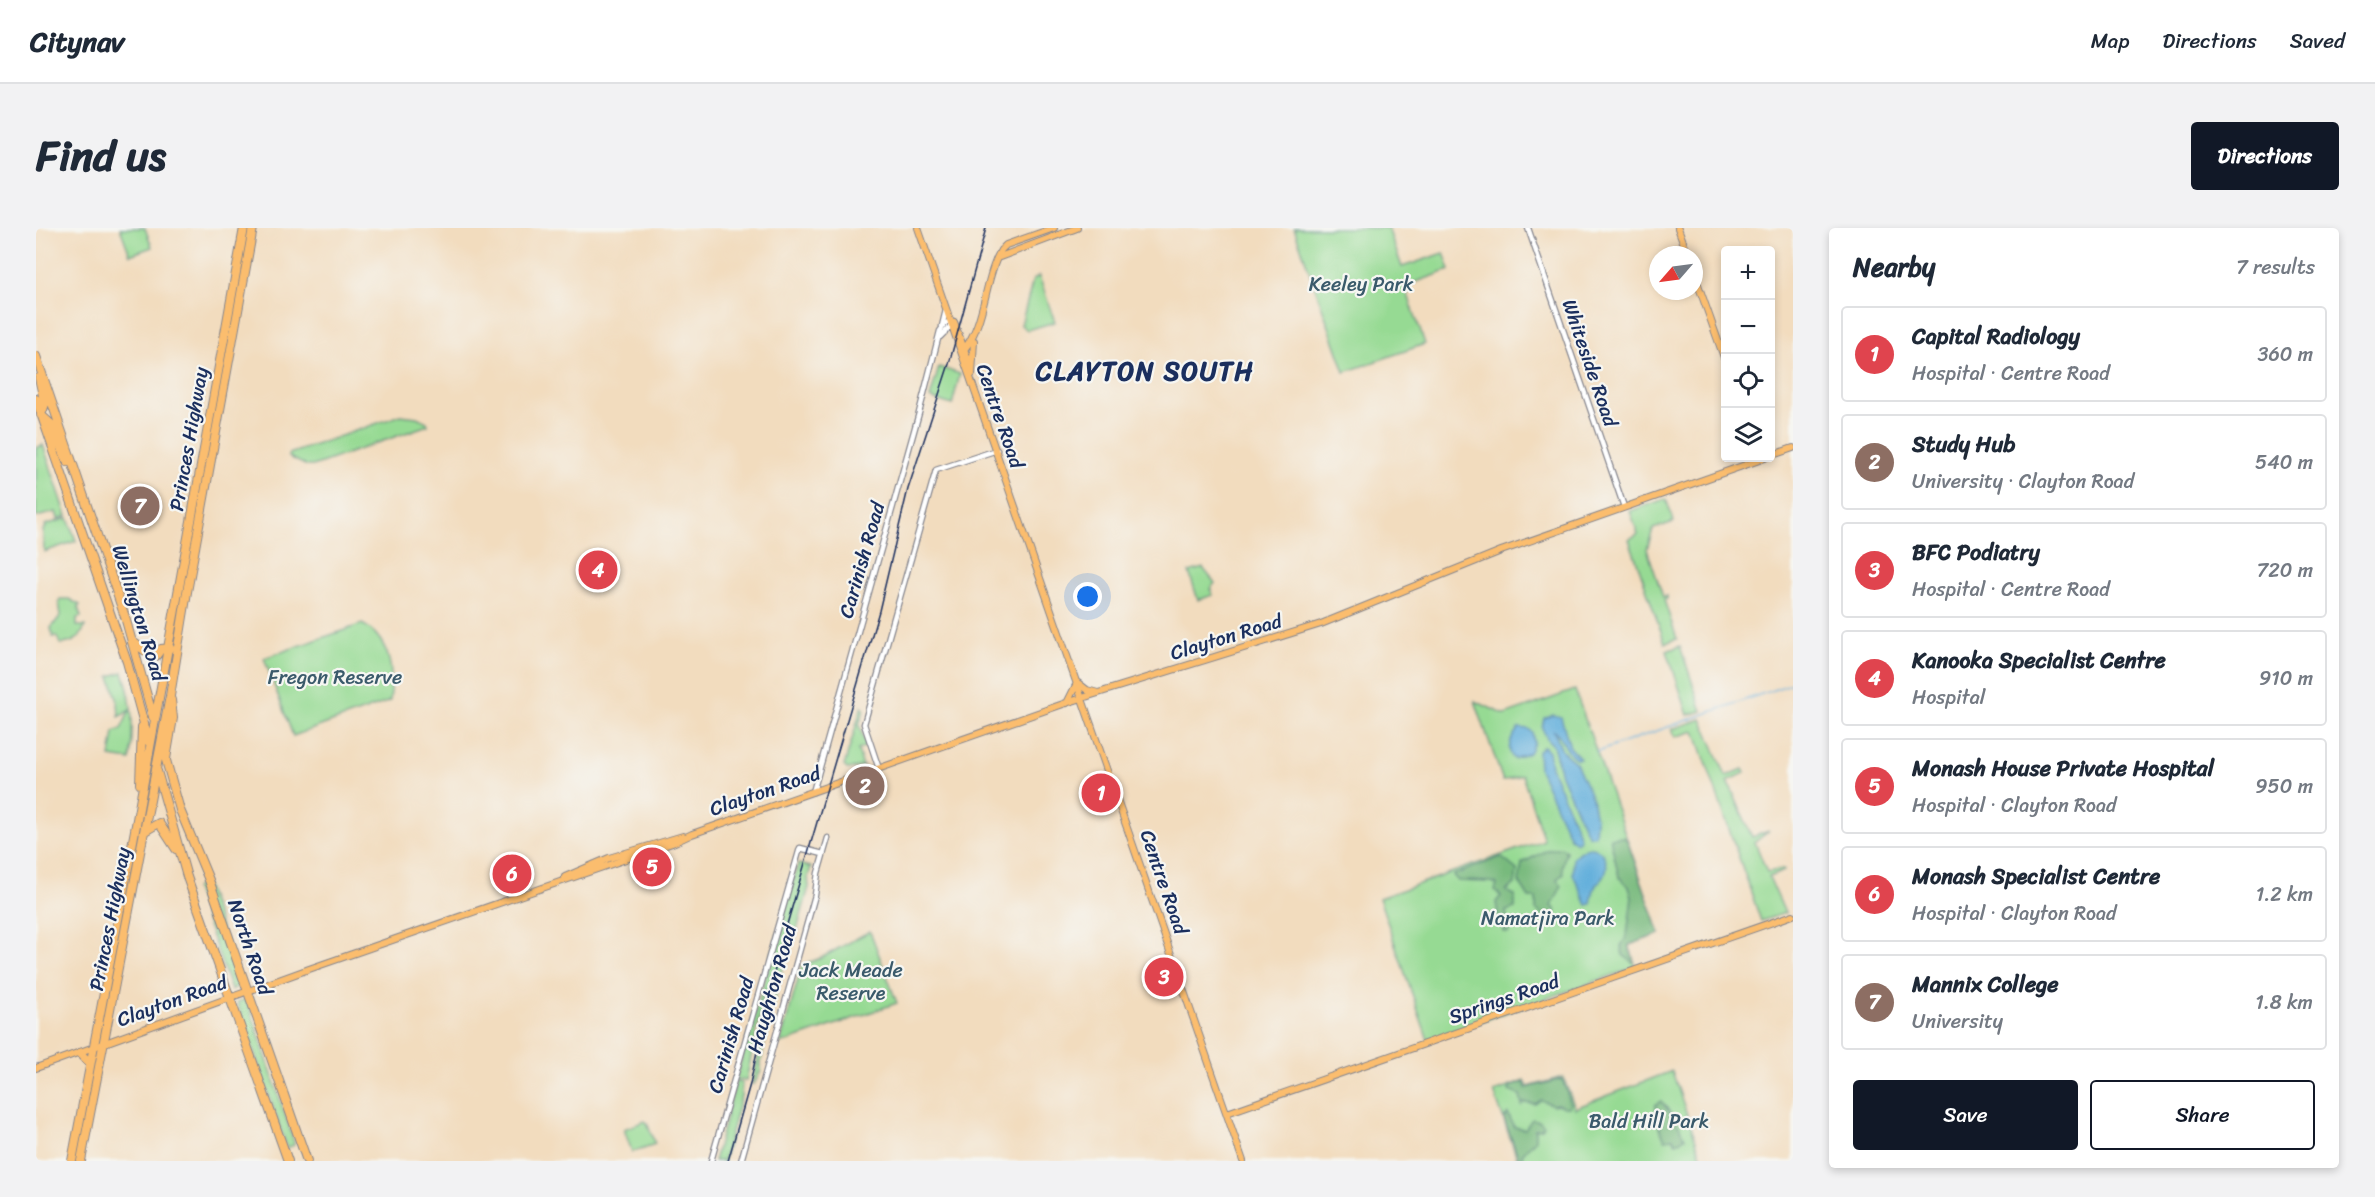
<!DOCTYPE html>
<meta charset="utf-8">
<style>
:root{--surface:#fff;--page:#f2f2f3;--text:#1f2937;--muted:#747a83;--line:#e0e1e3;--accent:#111827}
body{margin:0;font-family:Sriracha,sans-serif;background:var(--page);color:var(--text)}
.controls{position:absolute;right:18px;top:18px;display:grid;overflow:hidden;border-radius:6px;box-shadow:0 3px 9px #0003}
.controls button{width:54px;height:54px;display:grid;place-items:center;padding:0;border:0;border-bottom:2px solid var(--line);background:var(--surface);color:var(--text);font:30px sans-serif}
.compass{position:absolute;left:1613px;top:18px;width:54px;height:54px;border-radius:50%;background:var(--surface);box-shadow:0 3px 9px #0003;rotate:242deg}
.you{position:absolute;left:1052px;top:369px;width:21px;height:21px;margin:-15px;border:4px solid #fff;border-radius:50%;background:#1a73e8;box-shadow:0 0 0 9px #1a73e833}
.badge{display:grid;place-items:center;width:39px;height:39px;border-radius:50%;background:var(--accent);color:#fff;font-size:20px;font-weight:700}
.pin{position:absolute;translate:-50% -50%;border:3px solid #fff;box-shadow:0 2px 6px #0006}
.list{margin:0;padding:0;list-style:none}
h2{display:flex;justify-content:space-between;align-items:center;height:78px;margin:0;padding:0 24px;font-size:26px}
h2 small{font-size:20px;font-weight:400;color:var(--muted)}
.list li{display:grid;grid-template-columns:39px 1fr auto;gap:18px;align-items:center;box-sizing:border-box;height:96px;margin:0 12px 12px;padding:0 12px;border:2px solid var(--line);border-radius:6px}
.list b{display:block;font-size:22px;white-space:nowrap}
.list p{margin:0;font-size:20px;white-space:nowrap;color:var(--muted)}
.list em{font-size:20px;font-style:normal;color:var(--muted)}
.actions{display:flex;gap:12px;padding:18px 24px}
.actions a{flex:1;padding:14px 0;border:2px solid var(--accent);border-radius:6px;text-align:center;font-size:21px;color:var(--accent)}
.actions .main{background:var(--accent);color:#fff}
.icon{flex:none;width:33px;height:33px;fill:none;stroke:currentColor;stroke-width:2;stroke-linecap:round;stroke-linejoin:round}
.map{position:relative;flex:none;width:1757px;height:933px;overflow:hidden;border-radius:6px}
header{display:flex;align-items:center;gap:36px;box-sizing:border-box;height:84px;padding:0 30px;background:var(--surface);border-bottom:2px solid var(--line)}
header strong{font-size:28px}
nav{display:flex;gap:33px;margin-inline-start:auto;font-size:21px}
.intro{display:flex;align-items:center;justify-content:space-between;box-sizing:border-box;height:144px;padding:0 36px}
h1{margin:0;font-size:42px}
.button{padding:15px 27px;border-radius:6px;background:var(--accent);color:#fff;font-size:21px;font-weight:700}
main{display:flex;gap:36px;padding:0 36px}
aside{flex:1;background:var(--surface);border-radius:6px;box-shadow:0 3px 9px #0003}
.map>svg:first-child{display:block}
.green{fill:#96da93;stroke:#588478;stroke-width:1.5}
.forest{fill:#78ba7d;stroke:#4a746e;stroke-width:1.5}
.water{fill:#61aedb;stroke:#3e6e9c;stroke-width:1.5}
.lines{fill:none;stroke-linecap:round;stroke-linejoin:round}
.stream{stroke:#61aedb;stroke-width:1.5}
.minor-casing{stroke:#86868e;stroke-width:7}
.major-casing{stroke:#86868e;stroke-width:8}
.highway-casing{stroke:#86868e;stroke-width:10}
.minor{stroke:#fff;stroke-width:4.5}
.major{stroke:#fbbd6e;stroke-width:6}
.highway{stroke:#fbbd6e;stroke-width:8}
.rail{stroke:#1b2f5e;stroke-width:1.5}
.labels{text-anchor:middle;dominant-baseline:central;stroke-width:4.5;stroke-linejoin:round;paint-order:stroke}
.park-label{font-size:20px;fill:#3a5a6b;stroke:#f6f6f2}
.street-label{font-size:20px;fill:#1b2f5e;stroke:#f6f6f2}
.district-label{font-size:26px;font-weight:bold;letter-spacing:1.5px;fill:#1b2f5e;stroke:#f6f6f2}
</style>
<header>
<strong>Citynav</strong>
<nav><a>Map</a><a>Directions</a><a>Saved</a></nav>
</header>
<div class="intro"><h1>Find us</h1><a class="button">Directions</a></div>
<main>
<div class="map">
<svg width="1757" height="933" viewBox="0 0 1757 933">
<rect width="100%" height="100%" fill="#f6f6f2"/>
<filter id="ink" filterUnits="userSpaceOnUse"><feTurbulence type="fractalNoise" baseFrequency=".0167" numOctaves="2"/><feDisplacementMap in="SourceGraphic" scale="12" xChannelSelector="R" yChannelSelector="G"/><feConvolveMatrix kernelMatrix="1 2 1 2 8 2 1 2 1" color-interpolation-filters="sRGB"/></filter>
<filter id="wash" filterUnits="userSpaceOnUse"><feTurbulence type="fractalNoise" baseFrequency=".008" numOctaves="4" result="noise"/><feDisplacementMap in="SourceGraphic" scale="24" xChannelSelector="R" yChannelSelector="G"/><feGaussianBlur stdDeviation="1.35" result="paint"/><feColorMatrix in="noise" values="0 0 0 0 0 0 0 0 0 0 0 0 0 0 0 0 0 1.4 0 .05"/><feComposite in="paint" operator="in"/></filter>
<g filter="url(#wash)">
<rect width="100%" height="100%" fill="#f2dcbe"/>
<path class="green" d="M84 0H109L116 19 94 27Z
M1258 0H1352L1366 39 1408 25 1414 42 1369 58 1389 116 1309 144Z
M1003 48 1019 94 991 102 985 97 997 52Z
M903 139 924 146 916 177 894 170Z
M365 187 381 189 391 194 392 197 277 238H271L253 229V226Z
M7 217 31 288 22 291 20 284 0 289V220Z
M1630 271 1638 294 1617 301 1611 321 1627 369 1631 368V371L1628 372 1641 411 1629 415 1593 311 1602 306 1594 283Z
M32 290 40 313 8 324 7 302 10 299 9 297Z
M1167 340 1179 355 1174 361 1177 367 1162 372 1153 344Z
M24 371H33L44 377 42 379 45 389 41 390V398H49C45 410 38 415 25 416L20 408 17 409 15 400 25 387 23 375Z
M326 396C355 411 358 445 354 473L257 508 228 430Z
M1644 418 1666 483 1652 487 1631 423Z
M87 444C97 472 98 502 94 532L74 529 78 504 85 501 94 482 83 489 82 474 74 448Z
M1539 462 1624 706 1593 717 1600 739 1392 812 1343 670 1508 612 1486 547 1467 553 1439 473 1469 487Z
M826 478 828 482 823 497 830 518 822 522 827 539 811 541 808 538Z
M1666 491 1690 548 1707 541 1709 545 1692 553 1716 609 1733 603 1719 614 1731 644 1748 641V643L1733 649 1749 685 1725 693 1659 503 1639 509 1636 501Z
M762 636 775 639 772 649 773 659 761 702 754 715 734 787 725 833V843L718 856H716L736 765 729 762 710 853 700 851Z
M169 655 206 757 195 762 159 661 160 659Z
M834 703 861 775 744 816 766 737 785 730Z
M211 771 258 914V917L251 920 201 774Z
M1636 843 1667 933H1482L1458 864 1489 853 1492 859 1527 849 1539 880Z
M700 853 706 855 705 868 687 933H678Z
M609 893 611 895 619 916 596 924 588 901Z"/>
<path class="forest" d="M1587 609 1591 612 1624 706 1593 717 1598 734H1596L1587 727 1585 718 1591 707 1596 669 1593 659 1583 649 1574 610Z
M1525 619 1530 623 1526 639 1527 646 1521 651 1526 657 1516 678 1520 681V695L1512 698 1506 686 1500 682V670H1493L1483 654 1486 635 1511 622Z
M1465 629 1481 642 1479 656 1470 663 1479 667V680L1470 683 1473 704 1471 705 1468 704 1466 691 1462 688 1460 674 1465 668 1459 663 1461 656 1455 654 1422 653 1417 647Z
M1526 851 1535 876 1533 879H1528L1521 876 1517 877 1505 872 1499 876 1488 875 1486 877 1484 867 1473 863 1474 859 1488 854 1490 860Z
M1625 873C1634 884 1644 896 1649 910L1640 914 1637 910 1629 911C1625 905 1618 884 1620 876Z
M1472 886 1478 899 1489 901 1496 891 1504 893 1508 897 1506 900 1499 901V912L1486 926 1488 933H1484L1468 891Z"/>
<path class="water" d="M1517 487 1525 489 1534 519 1544 530 1541 531C1527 523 1528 509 1518 503L1526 523 1540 535 1556 570 1560 591 1559 607 1553 608 1550 604 1525 547 1517 517 1512 512 1506 500 1508 490Z
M1483 500 1492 501 1496 504 1498 515 1493 525 1478 531C1469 522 1475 509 1483 500Z
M1508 518 1513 523 1515 539 1541 601 1544 611 1540 614 1534 610 1503 541 1502 523Z
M1552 620C1567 619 1574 633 1569 646 1567 651 1563 653 1560 657 1557 662 1556 669 1555 676L1551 677 1537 646V630L1543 624Z"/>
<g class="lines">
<path class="stream" d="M1561 524 1757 455"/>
</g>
</g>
<g filter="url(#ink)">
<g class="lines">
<defs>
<path id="minor" d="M1492 0 1588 279
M906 98 910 82
M904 109 917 96
M843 541 828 496 900 242 961 222
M777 564 883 185 904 103 910 95 917 93
M675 933 764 620 787 626
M705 933 779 667 782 645 792 610"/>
<path id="major" d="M882 0 1207 933
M1642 0 1652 27
M961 30 1041 0
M1658 45 1690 135
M918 94 934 137
M927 123C950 95 948 51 965 22L970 17 1018 0
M936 146 938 113
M1734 228 1757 220
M1042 455 1051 462 1062 465
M1031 475 1041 455
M529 649 573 630 647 608
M0 840 273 741 639 614 656 606 1030 475 1285 396 1465 323 1729 230
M1191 885 1757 687"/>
<path id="highway" d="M0 128 89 389 117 489
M3 150 9 176 5 187
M0 171 91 434 113 514
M6 188 15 196 32 234
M97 414 116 428H120L125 421 134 420
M126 518 144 582 173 652 271 933
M130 531 137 490 135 472
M121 543 151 649 252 933
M104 556 106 499
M109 603 123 595 140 621
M44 825 54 835
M36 933 100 597 208 0
M45 933 134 468 151 364 217 0"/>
</defs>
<use href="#minor" class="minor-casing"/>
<use href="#major" class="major-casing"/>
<use href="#highway" class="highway-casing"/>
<use href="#minor" class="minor"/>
<use href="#major" class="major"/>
<use href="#highway" class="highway"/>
<path class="rail" d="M692 933 714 856 742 727 843 383 872 261 913 136 950 0"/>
</g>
</g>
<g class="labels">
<g class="park-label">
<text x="1325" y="56">Keeley Park</text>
<text x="299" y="449">Fregon Reserve</text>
<text x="1512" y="690">Namatjira Park</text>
<text x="815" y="742">Jack Meade<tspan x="815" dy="23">Reserve</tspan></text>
<text x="1613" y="893">Bald Hill Park</text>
</g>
<g class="street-label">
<text transform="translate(1554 135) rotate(71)">Whiteside Road</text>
<text transform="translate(964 188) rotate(71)">Centre Road</text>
<text transform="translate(153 211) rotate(-80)">Princes Highway</text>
<text transform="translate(826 332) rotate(-74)">Carinish Road</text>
<text transform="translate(103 385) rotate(73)">Wellington Road</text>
<text transform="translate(1190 409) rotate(-17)">Clayton Road</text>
<text transform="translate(729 563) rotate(-19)">Clayton Road</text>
<text transform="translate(1128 654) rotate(71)">Centre Road</text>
<text transform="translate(74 691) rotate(-79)">Princes Highway</text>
<text transform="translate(214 719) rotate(71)">North Road</text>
<text transform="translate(736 761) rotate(-74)">Haughton Road</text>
<text transform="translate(1468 771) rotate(-19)">Springs Road</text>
<text transform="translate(136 773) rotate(-20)">Clayton Road</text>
<text transform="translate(695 807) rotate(-74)">Carinish Road</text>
</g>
<g class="district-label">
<text x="1109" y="143">CLAYTON SOUTH</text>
</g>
</g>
</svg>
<div class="controls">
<button>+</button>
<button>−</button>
<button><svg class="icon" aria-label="locate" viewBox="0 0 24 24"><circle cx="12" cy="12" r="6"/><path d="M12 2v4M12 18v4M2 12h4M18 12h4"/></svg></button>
<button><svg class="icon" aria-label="layers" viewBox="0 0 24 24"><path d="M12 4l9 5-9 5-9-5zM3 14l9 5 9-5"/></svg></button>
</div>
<svg class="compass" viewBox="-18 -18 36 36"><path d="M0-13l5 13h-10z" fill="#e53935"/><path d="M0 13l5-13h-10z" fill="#747a83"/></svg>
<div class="you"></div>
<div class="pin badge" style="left:1065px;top:565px;background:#e0444e">1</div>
<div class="pin badge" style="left:829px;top:558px;background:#8d6e63">2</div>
<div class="pin badge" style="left:1128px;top:749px;background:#e0444e">3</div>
<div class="pin badge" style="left:562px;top:342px;background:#e0444e">4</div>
<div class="pin badge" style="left:616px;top:639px;background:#e0444e">5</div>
<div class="pin badge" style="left:476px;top:646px;background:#e0444e">6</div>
<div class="pin badge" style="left:104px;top:278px;background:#8d6e63">7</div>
</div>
<aside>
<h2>Nearby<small>7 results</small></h2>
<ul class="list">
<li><span class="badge" style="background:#e0444e">1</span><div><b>Capital Radiology</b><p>Hospital · Centre Road</p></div><em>360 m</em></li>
<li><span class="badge" style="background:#8d6e63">2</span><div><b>Study Hub</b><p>University · Clayton Road</p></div><em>540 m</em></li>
<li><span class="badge" style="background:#e0444e">3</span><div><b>BFC Podiatry</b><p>Hospital · Centre Road</p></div><em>720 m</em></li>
<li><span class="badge" style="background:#e0444e">4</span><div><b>Kanooka Specialist Centre</b><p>Hospital</p></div><em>910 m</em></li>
<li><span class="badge" style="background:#e0444e">5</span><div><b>Monash House Private Hospital</b><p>Hospital · Clayton Road</p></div><em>950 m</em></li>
<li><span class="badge" style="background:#e0444e">6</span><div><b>Monash Specialist Centre</b><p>Hospital · Clayton Road</p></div><em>1.2 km</em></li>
<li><span class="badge" style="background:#8d6e63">7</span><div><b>Mannix College</b><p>University</p></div><em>1.8 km</em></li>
</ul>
<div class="actions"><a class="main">Save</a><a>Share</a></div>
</aside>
</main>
